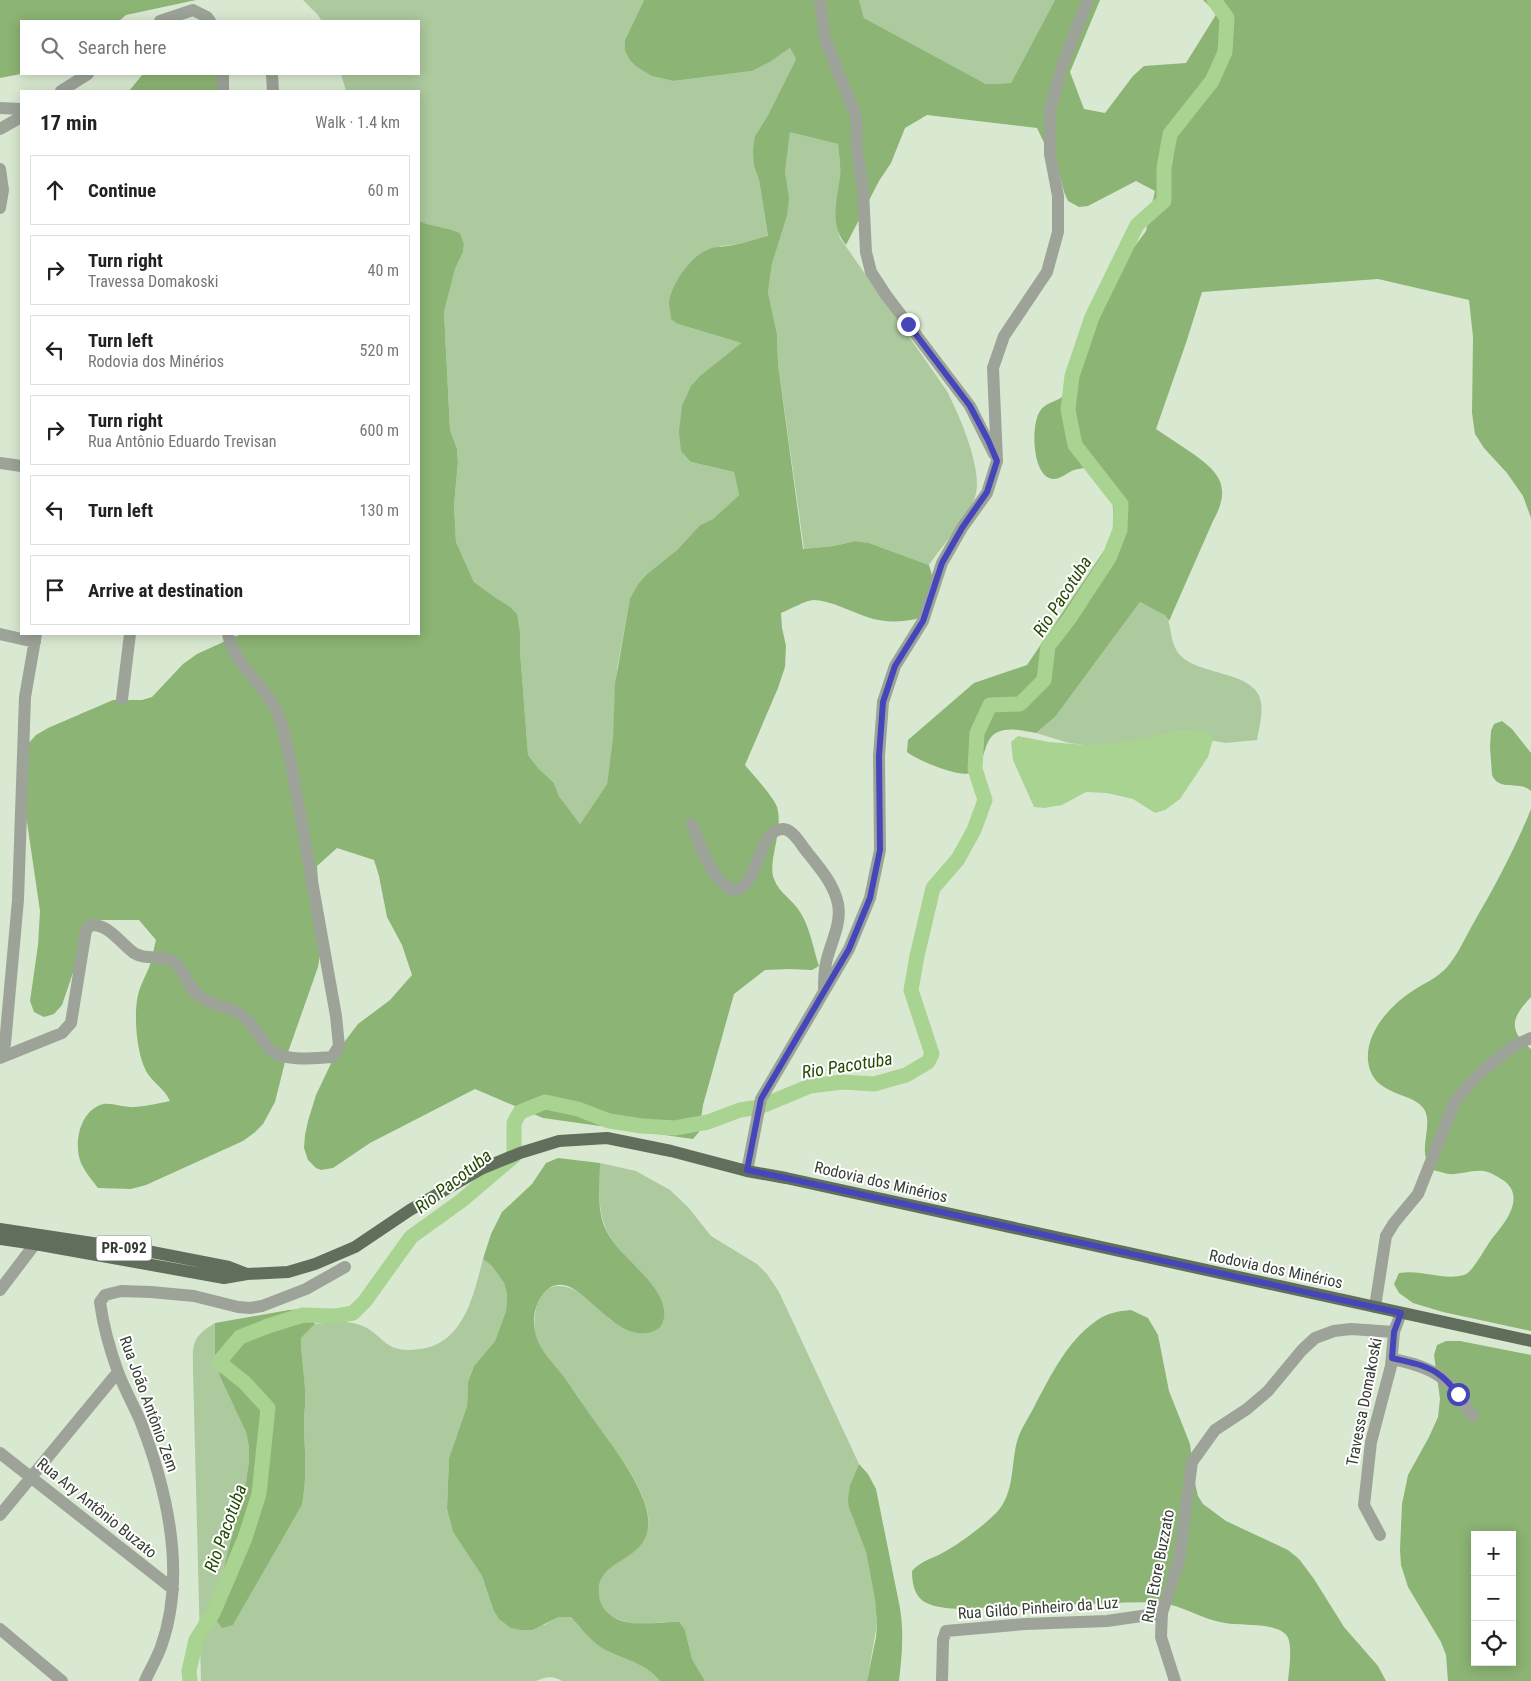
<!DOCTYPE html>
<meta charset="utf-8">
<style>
:root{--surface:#fff;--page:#f2f2f2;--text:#222;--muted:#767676;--line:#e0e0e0}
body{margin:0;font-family:"Roboto Condensed",sans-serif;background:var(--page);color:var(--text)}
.controls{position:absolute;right:15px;bottom:15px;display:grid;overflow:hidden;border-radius:0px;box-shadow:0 2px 12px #0003}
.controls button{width:45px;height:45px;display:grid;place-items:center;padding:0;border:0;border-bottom:1px solid var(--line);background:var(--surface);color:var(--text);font:25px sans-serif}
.stop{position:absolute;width:15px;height:15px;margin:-11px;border:4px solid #4646bb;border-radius:50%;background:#fff}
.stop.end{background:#4646bb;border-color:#fff;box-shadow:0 1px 5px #0008}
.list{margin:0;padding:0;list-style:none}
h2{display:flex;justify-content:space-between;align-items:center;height:65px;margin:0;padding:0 20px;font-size:21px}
h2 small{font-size:16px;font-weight:400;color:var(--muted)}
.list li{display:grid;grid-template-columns:32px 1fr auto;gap:15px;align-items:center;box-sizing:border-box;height:70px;margin:0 10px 10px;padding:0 10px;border:1px solid var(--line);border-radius:0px}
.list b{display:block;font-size:19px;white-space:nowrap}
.list p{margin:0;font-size:16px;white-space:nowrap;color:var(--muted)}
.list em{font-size:16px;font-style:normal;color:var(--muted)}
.icon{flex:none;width:28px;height:28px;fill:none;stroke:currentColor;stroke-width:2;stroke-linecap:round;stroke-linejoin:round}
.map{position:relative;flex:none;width:1531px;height:1681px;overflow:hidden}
.search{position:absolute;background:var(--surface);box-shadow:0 2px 12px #0003;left:20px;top:20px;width:400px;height:55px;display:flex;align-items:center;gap:12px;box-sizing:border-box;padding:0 18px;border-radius:0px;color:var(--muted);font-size:19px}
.panel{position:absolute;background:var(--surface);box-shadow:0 2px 12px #0003;left:20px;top:90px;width:400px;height:545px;border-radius:0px}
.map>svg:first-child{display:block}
.green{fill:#adc99e}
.forest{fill:#8cb474;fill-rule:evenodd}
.water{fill:#a9d391}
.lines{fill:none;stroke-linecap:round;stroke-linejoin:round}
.river{stroke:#a9d391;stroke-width:15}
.minor{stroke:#9da399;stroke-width:12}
.major{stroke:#626e5c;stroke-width:12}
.route{stroke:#4646bb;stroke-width:6}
.labels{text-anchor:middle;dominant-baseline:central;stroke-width:4;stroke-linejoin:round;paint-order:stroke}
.shield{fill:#fff;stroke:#737771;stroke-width:1}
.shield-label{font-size:15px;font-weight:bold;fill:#373d34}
.street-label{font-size:16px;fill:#373d34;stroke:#fff}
.water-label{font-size:18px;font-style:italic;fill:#254a04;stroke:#fff}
</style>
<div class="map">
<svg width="1531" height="1681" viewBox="0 0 1531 1681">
<rect width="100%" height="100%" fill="#d9e9d1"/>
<path class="green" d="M303 0H644L625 40 652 76 673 81 752 71 770 62 790 48 796 59 768 115 755 136 754 166 759 180 768 237 733 245 720 246 678 324 741 343 701 375 691 462 734 472 739 495 713 519 700 525 677 550 647 574 638 584 630 598 617 669 613 737 607 784 580 824 559 796 554 783 539 769 528 755 520 651V633L509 606 496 598 474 582 456 542 454 505 458 462 457 449 450 430 444 312 455 269 463 252 464 244 460 233C447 227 433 227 419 221V91H346L341 74H419V21H322L317 14Z
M859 0H1055L1011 83 986 84 864 18Z
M790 131 838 144C839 154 841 166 840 176 838 202 832 210 840 238L947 391C959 415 984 470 975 497 968 517 941 547 929 565L869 543 855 541 834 546 804 549 778 364 777 334 768 292 772 264 787 216 785 172Z
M1140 602C1147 606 1158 609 1164 614 1173 622 1168 644 1181 656 1201 676 1256 671 1261 702 1263 714 1259 728 1257 740L1226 743 1214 741 1199 735 1127 745 1092 746 1069 743 1036 733 1055 717Z
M600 1163 636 1171 670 1190 688 1207 711 1236 757 1264 767 1274 779 1292 859 1464 850 1485 849 1508 866 1552 875 1600 877 1624 867 1681H705L692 1659 685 1630C679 1627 671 1622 664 1622 659 1622 654 1624 649 1624 633 1626 611 1620 602 1606 599 1601 599 1597 599 1591 597 1557 659 1560 647 1510 638 1475 611 1445 591 1417 582 1403 574 1389 563 1376 557 1367 547 1359 542 1350 534 1338 533 1323 536 1309 537 1301 542 1291 549 1288 573 1278 596 1307 612 1321L622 1253C596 1224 599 1200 600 1163Z
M483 1259 492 1266 504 1283 507 1294 506 1311 495 1341 474 1366 468 1382 467 1406 449 1458 447 1509 453 1532 482 1576 493 1609 544 1625 559 1617H571C581 1628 589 1640 602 1648 623 1660 643 1661 660 1681H562C553 1675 545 1677 536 1681H201L193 1372C193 1345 190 1338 215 1323V1356L246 1432 249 1447V1461L246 1483 237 1511 230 1547 219 1583 233 1625 302 1505C307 1477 305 1455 304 1427 304 1414 306 1401 305 1388 304 1371 301 1355 301 1338L315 1324C336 1322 356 1318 374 1333 381 1338 386 1345 395 1348 404 1351 417 1350 426 1348 465 1339 474 1293 483 1259Z"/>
<path class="forest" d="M0 0H196L126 15 119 21H21V74L0 78Z
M644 0H859L864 18 986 84 1011 83 1055 0H1100L1070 72 1084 109 1105 113 1133 76 1144 66 1186 63 1217 13 1203 0H1531V518L1523 496 1507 473 1484 448 1475 434 1472 413 1473 337 1469 300 1378 279 1202 292 1186 343 1156 429C1167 436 1178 444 1189 451 1218 471 1233 485 1213 521L1169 621 1165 615 1140 602 1055 717 1036 733C1024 731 1010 727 998 732 983 738 986 761 975 771 964 781 917 760 907 752L908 740 974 683 1027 665 1114 536 1112 485 1089 467C1084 468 1078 469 1074 470 1066 473 1058 482 1049 478 1032 471 1031 424 1040 411 1045 403 1055 402 1062 397 1066 394 1070 389 1073 386L1103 288 1114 267 1132 250 1146 231 1155 191 1136 181 1088 206 1079 207 1068 201 1064 192 1060 176 1037 128 927 115 905 128 891 163 879 181 846 245C829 224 837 201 840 176 841 166 839 155 838 144L790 132 785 172 789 198 787 216 772 264 768 292 777 334 778 364 803 549 834 546 855 541 869 543 929 565 932 575 920 618C904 622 886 623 870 618 851 612 833 601 814 600 806 600 789 610 781 613L782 628 786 646 785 667 778 688 745 765C753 775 773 796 777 807 784 830 767 862 774 879 779 893 793 900 800 912 810 927 813 948 819 966L812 970 789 969 765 970 734 994 703 1105 699 1132 693 1139 543 1118 475 1089 370 1143 333 1168 321 1170 316 1168 308 1160 304 1148 305 1135 308 1121 316 1095 336 1053 358 1024 390 1000 412 975 402 945 387 917 379 876 374 860 337 848 317 866 322 943 318 967 286 1058 275 1102 263 1124 254 1133 243 1141 146 1185 131 1189 98 1188C92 1180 85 1172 81 1163 73 1143 80 1109 104 1104 114 1103 125 1108 135 1107 147 1106 159 1103 170 1101 165 1089 152 1082 146 1071 136 1052 133 1011 139 991 142 981 148 972 151 962 153 955 154 947 156 940L139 920H91L62 1005 54 1014 44 1017 34 1012 30 1001 38 945 40 911 27 822 20 795 27 745 36 735 48 728 113 700H142L152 697 183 664 197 654 241 634H419V221C433 227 447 227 460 233L464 244 463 252 455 269 444 312 450 430 457 449 458 462 454 505 456 542 474 582 496 598 509 606 517 614 520 633V651L528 755 539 769 554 783 559 796 580 824 607 784 613 737 615 684 630 598 638 584 647 574 677 550 700 525 713 519 739 495 734 472 691 462 681 451 679 431 682 406 691 386 701 375 741 343 678 324 671 319C671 314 669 308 669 303 671 285 690 257 707 250 715 246 724 247 734 245 745 243 757 239 768 236L759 180 754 166 753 149 755 136 768 115 796 59 790 48 770 62 752 71 673 81 652 76 637 67 630 60 625 51V40Z
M143 74H218L223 91H129Z
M1502 721 1512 729 1531 753V791C1520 780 1499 792 1492 775L1490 747 1491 731 1494 724Z
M1531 809V997C1512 1017 1507 1030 1531 1049V1331L1443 1312 1413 1303 1399 1293 1394 1284 1399 1273C1423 1269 1442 1281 1464 1275 1474 1272 1486 1245 1494 1236 1506 1222 1526 1196 1503 1180 1496 1176 1491 1172 1483 1171 1471 1170 1459 1175 1448 1174 1443 1173 1438 1171 1433 1170 1431 1168 1428 1164 1427 1161 1420 1145 1433 1124 1424 1109 1414 1093 1379 1096 1370 1070 1360 1039 1387 1008 1411 992 1424 983 1438 978 1448 966 1458 954 1465 938 1473 924 1495 886 1515 849 1531 809Z
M558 1158 600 1163C600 1186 596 1212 607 1232 620 1258 660 1281 664 1310 665 1317 663 1327 656 1330 623 1346 595 1299 570 1287 546 1277 533 1304 534 1324 536 1349 550 1358 564 1377 574 1390 583 1405 593 1419 611 1444 633 1471 644 1501 666 1564 597 1553 599 1592 599 1598 600 1602 603 1607 621 1632 654 1621 679 1622L685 1630 692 1659 705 1681H660C643 1661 623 1660 602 1648 589 1640 581 1628 571 1617H559L532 1630H522L511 1628 499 1619 493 1609 482 1576 453 1532 447 1509 449 1458 467 1406 468 1382 474 1366 495 1341 506 1311 507 1294 504 1283 492 1266 483 1259 491 1234 502 1212 532 1184 546 1163Z
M304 1309 311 1315 315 1324 301 1338C301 1355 304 1371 305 1388 306 1401 304 1414 304 1427 305 1455 307 1477 302 1505L233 1625 222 1628 217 1621 216 1598 246 1482 249 1461V1447L246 1432 220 1376 215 1356V1323L289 1310Z
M1131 1310 1148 1318 1158 1335 1169 1391 1190 1444 1195 1483 1198 1496 1203 1504 1226 1521 1288 1550 1299 1559 1314 1579 1344 1627 1378 1666 1386 1681H1288C1289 1670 1293 1645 1287 1636 1277 1622 1242 1626 1225 1623 1203 1620 1183 1605 1160 1603 1135 1601 1109 1604 1084 1604 1042 1606 1000 1607 958 1609 929 1607 912 1604 912 1571 922 1560 932 1559 944 1552 958 1545 992 1520 1001 1507 1015 1487 1011 1460 1018 1438 1022 1427 1029 1417 1034 1407 1050 1377 1067 1341 1096 1321 1107 1313 1118 1311 1131 1310Z
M1446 1341H1460L1531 1355V1681H1448L1446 1655 1441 1642 1408 1587 1401 1565 1400 1550 1402 1504 1408 1475 1429 1437 1438 1417 1440 1399 1434 1355 1437 1345ZM1475 1535H1512V1662H1475Z
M859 1464 868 1474 876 1489 900 1608C904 1633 902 1656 899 1681H867L876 1637 877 1624 875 1600 866 1552 849 1508 848 1499 850 1485Z"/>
<path class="water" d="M1181 730 1206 731 1213 739 1208 757 1180 799 1165 810 1155 813 1133 799 1107 793 1086 792 1062 805 1044 808 1034 807 1013 760 1011 742 1018 736 1049 742 1086 745 1116 744Z"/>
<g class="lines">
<path class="river" d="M190 1681 189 1671 196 1640 213 1613 226 1583 245 1538 259 1494 268 1408 245 1383 219 1362 240 1337 268 1326 303 1315 336 1316 353 1313 365 1301 411 1237 461 1201 514 1156V1123L520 1112 545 1102 578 1109 609 1121 642 1126 675 1128 708 1122 740 1110 759 1107 810 1086 842 1082 874 1084 906 1075 928 1062 932 1054 911 990 917 956 933 888 958 859 974 830 985 800 975 769 977 733 990 705 1020 704 1044 680 1048 646 1069 619 1109 558 1120 530 1121 504 1075 445 1068 410 1072 376 1092 317 1137 225 1164 201V168L1170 134 1212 81 1225 52 1227 18 1214 0"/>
<path class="minor" d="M820 0 825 39 856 116 857 149 863 191 866 252 871 272 886 295 970 406 994 454
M160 21 193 10 207 17 210 21
M223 74V91
M272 74 273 91
M61 91 88 74
M0 108 21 109
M0 129 21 117
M0 169 3 190 0 208
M0 463 21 466
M0 634 35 642
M122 699 130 634
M692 824C699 845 711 880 733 890 759 891 756 829 783 829 793 829 801 845 807 852 819 867 834 884 838 904 842 924 830 944 826 963 824 972 824 981 824 990
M0 1053 5 1044 18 900 25 697 36 634
M0 1058 62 1033 71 1023 86 930 91 925C109 924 120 943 134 953 146 961 163 954 174 962 184 970 187 984 196 993 209 1006 226 1005 240 1014 256 1025 260 1040 272 1051 286 1062 315 1058 332 1057L339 1046 336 1016 291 763C286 742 283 720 271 701 256 678 233 661 228 634
M747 1171 761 1099 849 949 870 898 880 850 879 756 883 702 895 666 923 621 942 563 962 528 987 493 997 461 993 368 1004 336 1047 272 1058 232V196L1050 154V111L1063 63 1088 0
M0 1290 35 1244
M1375 1307 1386 1236 1394 1223 1418 1194 1455 1101 1482 1071 1515 1045 1531 1038
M1392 1359C1439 1368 1446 1378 1473 1416
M0 1453 173 1589
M0 1515 118 1372
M1380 1535 1364 1505 1371 1442 1391 1366 1394 1332
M0 1629 62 1681
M145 1681C150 1670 157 1658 161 1647 187 1574 167 1489 140 1420 133 1404 124 1388 118 1372 110 1350 103 1325 100 1302L105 1295 121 1291 151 1292 194 1296 238 1307 250 1308 262 1306 306 1289 345 1267
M942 1681 943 1640 946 1631 1025 1624 1107 1621 1162 1613
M1175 1681 1161 1637 1162 1613 1179 1560 1192 1462 1215 1430 1247 1409 1268 1391 1302 1350 1315 1338 1334 1331 1351 1329 1394 1332 1401 1313"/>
<path class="major" d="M0 1229 152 1252 229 1267 247 1274
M0 1239 35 1244 224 1278 247 1274 288 1272 315 1264 355 1247 410 1210 481 1169 520 1153 559 1141 607 1138 671 1151 747 1171 786 1178 1531 1341"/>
</g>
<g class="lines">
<path class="route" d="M908 324 970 406 988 440 997 461 987 492 962 528 942 563 923 621 895 666 883 702 879 756 880 850 870 898 849 949 761 1099 747 1170 786 1178 1401 1313 1394 1332 1392 1358C1409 1362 1428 1365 1441 1376 1448 1381 1453 1388 1458 1394"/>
</g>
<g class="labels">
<rect class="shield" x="96.5" y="1235.5" width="55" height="25" rx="4"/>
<g class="shield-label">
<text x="124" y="1248">PR-092</text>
</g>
<g class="street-label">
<text transform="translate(881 1182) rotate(13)">Rodovia dos Minérios</text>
<text transform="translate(1276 1269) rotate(12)">Rodovia dos Minérios</text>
<text transform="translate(1364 1402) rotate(-79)">Travessa Domakoski</text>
<text transform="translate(149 1404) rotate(70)">Rua João Antônio Zem</text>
<text transform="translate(97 1508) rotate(39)">Rua Ary Antônio Buzato</text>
<text transform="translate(1158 1566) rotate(-79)">Rua Etore Buzzato</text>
<text transform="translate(1038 1608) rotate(-4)">Rua Gildo Pinheiro da Luz</text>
</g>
<g class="water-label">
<text transform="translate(1062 596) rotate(-57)">Rio Pacotuba</text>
<text transform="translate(847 1065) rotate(-9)">Rio Pacotuba</text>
<text transform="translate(453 1181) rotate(-38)">Rio Pacotuba</text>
<text transform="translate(225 1528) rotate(-70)">Rio Pacotuba</text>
</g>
</g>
</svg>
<div class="controls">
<button>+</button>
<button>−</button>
<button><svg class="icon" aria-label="locate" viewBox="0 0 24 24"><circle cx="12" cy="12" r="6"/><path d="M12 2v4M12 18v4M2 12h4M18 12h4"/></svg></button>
</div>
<div class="stop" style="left:1458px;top:1394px"></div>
<div class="stop end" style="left:908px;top:324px"></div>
<div class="search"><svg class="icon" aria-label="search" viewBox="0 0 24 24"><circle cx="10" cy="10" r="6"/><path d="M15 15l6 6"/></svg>Search here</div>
<section class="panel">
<h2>17 min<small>Walk · 1.4 km</small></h2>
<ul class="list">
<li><svg class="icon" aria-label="ahead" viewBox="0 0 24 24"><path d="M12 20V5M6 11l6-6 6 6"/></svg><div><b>Continue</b></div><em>60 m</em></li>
<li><svg class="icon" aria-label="right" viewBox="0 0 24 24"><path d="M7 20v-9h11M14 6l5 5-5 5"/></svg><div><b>Turn right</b><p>Travessa Domakoski</p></div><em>40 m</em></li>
<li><svg class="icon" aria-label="left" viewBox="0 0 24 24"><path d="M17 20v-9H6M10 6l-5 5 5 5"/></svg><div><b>Turn left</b><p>Rodovia dos Minérios</p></div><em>520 m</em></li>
<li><svg class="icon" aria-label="right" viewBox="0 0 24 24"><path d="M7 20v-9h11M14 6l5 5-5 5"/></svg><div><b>Turn right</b><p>Rua Antônio Eduardo Trevisan</p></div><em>600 m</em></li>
<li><svg class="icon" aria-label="left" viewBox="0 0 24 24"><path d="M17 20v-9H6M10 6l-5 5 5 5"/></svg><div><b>Turn left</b></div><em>130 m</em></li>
<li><svg class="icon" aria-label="arrive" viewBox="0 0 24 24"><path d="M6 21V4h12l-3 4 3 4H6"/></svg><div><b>Arrive at destination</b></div></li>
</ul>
</section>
</div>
